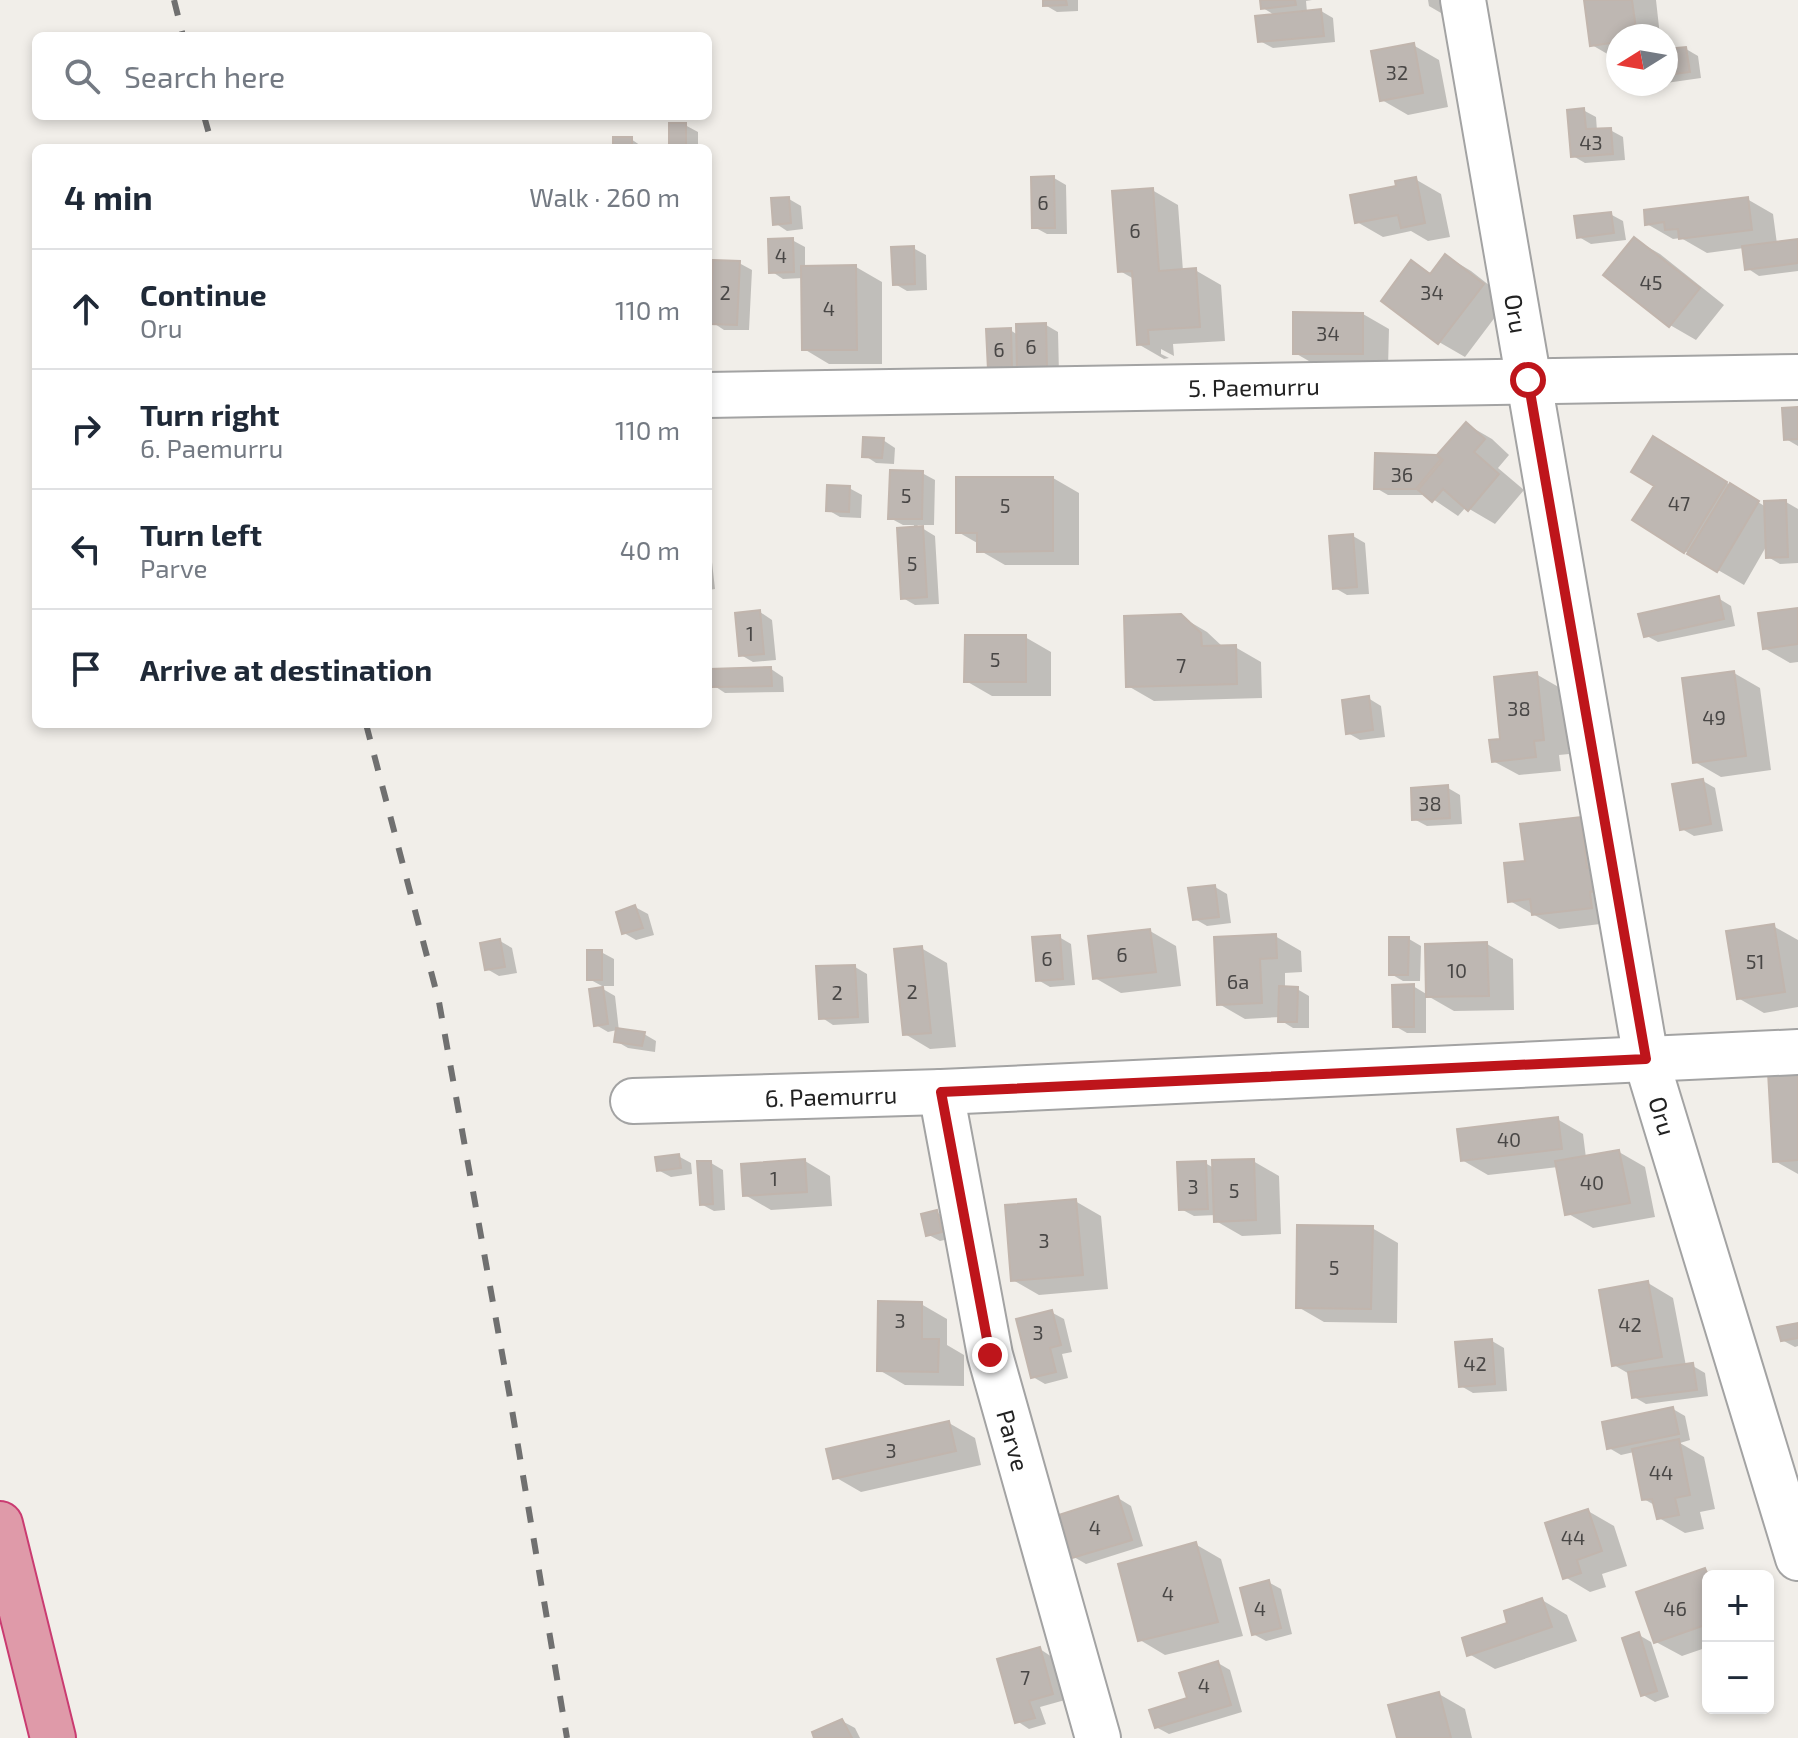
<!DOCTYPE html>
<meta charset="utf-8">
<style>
:root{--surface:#fff;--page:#f6f6f7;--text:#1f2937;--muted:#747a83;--line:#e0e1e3}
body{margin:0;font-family:"Exo 2",sans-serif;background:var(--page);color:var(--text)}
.controls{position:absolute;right:24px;bottom:24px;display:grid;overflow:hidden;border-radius:12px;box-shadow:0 4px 12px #0003}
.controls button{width:72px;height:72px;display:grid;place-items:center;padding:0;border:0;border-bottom:2px solid var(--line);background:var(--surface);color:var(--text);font:40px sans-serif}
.compass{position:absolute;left:1606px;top:24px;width:72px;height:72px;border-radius:50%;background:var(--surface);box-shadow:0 4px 12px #0003;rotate:259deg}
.stop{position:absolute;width:24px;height:24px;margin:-18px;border:6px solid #be151b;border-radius:50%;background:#fff}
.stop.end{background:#be151b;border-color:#fff;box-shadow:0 2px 8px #0008}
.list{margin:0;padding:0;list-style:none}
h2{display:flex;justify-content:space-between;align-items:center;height:104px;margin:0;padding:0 32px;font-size:34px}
h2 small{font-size:26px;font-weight:400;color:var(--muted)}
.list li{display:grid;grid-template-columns:52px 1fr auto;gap:24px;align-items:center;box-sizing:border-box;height:120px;padding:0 32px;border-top:2px solid var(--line)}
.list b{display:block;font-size:30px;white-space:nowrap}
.list p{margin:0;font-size:26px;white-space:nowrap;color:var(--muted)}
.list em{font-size:26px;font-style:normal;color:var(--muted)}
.icon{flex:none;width:44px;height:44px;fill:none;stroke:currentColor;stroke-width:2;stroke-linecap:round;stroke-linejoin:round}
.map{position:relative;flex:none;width:1798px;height:1738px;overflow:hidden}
.search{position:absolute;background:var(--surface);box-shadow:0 4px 12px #0003;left:32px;top:32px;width:680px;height:88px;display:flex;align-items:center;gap:20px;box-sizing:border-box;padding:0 28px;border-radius:12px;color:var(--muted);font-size:30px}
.panel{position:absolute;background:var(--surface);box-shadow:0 4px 12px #0003;left:32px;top:144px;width:680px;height:584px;border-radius:12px}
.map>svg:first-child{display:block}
.shadow{fill:#0003}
.building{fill:#beb7b2;stroke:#c1b5ad;stroke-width:2}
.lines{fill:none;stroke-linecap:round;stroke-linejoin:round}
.street-casing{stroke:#a3a3a3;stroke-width:48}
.highway-casing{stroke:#ca3b71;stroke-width:48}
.street{stroke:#fff;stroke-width:44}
.highway{stroke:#df9aa9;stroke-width:44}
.rail{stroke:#707070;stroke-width:6;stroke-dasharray:16 16;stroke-linecap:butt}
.route{stroke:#be151b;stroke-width:10}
.labels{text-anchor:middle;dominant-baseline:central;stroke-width:7;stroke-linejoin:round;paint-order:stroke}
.number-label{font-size:20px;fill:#494746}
.street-label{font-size:24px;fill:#222;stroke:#fff}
</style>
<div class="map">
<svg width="1798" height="1738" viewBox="0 0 1798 1738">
<rect width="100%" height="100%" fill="#f1eee9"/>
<path class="shadow" d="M1045 0H1078V11L1057 12 1045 5Z
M1262 0H1312L1306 1 1307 12 1321 11 1333 18 1335 42 1273 48 1260 41 1276 16 1263 8Z
M1428 0H1469L1470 8 1441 13 1429 6Z
M1586 0H1656L1660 36H1618V72L1616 59 1592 45Z
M1413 45 1439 60 1448 107 1408 115 1382 100Z
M1686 49 1698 56 1701 78 1666 83V51Z
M1626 84H1655L1631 87Z
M1583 110 1596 117 1597 131 1610 130 1623 137 1625 160 1585 163 1573 156Z
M685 125 698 132V148H671Z
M631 139 644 148H615Z
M1054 178 1066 185 1067 234H1047L1034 227Z
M1415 179 1441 194 1450 237 1428 241 1411 231 1383 237 1357 222 1398 187Z
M1152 190 1178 205 1183 271 1195 270 1221 285 1225 341 1173 344 1174 356 1161 349V354L1169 358 1164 359 1138 344 1134 279 1120 271Z
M789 199 801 206 803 229 787 231 775 223Z
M1747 199 1773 214 1777 244 1798 241V271L1759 276 1747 268 1744 248 1707 253 1681 238 1673 239 1647 224Z
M1610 214 1623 221 1626 240 1591 244 1579 237Z
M1634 239 1660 254 1724 305 1696 340 1670 325 1606 275Z
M792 240 805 247V268L856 267 882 282V364H829L804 349 803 278 783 279 771 271Z
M913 248 926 255 927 290 907 291 895 284Z
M1446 256 1471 271 1508 300 1465 357 1439 342 1412 263 1432 274Z
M739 263 752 270 749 330H724L712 322Z
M1363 314 1389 329 1388 368H1321L1295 353Z
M1046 325 1058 332 1059 374 1002 376 1010 330 1018 335Z
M1798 409V446L1786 439Z
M1466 424 1492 439 1509 455 1498 468 1524 490 1495 524 1466 507 1458 516 1427 495H1388L1376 488 1438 458Z
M883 440 895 448 894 464 876 463 864 455Z
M1680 454 1766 507 1786 502 1798 509V563L1780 564 1768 557 1767 545 1744 585 1685 551Z
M922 473 935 480 934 525H917L935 536 939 604 915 605 903 598 914 525H903L890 518Z
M1053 478 1079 493V565H1005L979 550V544L958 532Z
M849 488 862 495 861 518 840 517 828 510Z
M708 526 715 589 708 590Z
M1353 536 1365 543 1369 594 1347 595 1335 588Z
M1718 598 1731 606 1735 626 1658 642 1645 635Z
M1798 610V662L1790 663 1764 648Z
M760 612 772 620 776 660 753 662 741 655Z
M1180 616 1207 632 1223 647H1235L1261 662 1262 698 1154 701 1128 686Z
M1025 637 1051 652V696H992L966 681Z
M771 669 783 677 784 692 725 693 713 685Z
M1734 673 1760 688 1771 770 1721 777 1695 762Z
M1536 674 1562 689 1569 754 1559 755 1561 771 1519 775 1493 761Z
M1368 698 1381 706 1385 737 1360 740 1348 733Z
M1703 781 1715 788 1723 831 1694 836 1682 829Z
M1448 788 1460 795 1462 824 1427 826 1414 819Z
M1581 819 1606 834 1617 922 1559 929 1510 901Z
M1215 887 1227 894 1231 923 1207 926 1195 919Z
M635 907 648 914 654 935 636 940 624 933Z
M1773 926 1798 940V1007L1764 1013 1738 998Z
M1150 931 1176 946 1181 986 1121 993 1095 978Z
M1275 936 1301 951 1302 972 1285 973V988L1297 989 1309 996V1028H1293L1280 1020V1017L1245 1019 1219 1004Z
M1059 937 1071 944 1075 985 1050 987 1038 980Z
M1409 939 1421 946 1420 981H1403L1391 974Z
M500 941 512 948 517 973 499 976 487 969Z
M1487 944 1513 959 1514 1010 1454 1011 1426 995V1033H1407L1395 1026 1413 986 1428 995Z
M921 948 947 963 956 1047 930 1049 905 1034Z
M601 952 614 959V986H602L589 979Z
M855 967 867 974 869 1023 833 1025 821 1017Z
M603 989 615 996 619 1031 644 1034 656 1041 655 1052 628 1048 616 1041 617 1030 608 1032 596 1025Z
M1798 1072V1174L1775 1161Z
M1557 1119 1583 1134 1586 1158 1619 1152 1645 1167 1655 1217 1593 1228 1567 1213 1558 1167 1488 1175 1462 1160Z
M678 1156 691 1163 692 1174 671 1177 658 1170Z
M805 1161 830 1176 832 1206 771 1210 745 1195Z
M1253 1161 1279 1176 1281 1234 1242 1236 1216 1221V1215L1194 1216 1181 1209 1205 1163 1214 1168Z
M711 1163 723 1170 725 1210 714 1211 701 1204Z
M1075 1201 1101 1216 1108 1289 1039 1295 1013 1280Z
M936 1212 949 1220 953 1238 940 1241 927 1234Z
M1372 1228 1398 1243 1397 1323 1324 1322 1298 1307Z
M1648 1283 1673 1298 1686 1366H1693L1705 1373 1708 1396 1646 1404 1634 1397 1631 1375 1614 1365Z
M921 1304 947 1319V1345L964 1355V1386L905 1385 879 1370Z
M1051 1312 1064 1319 1072 1352 1062 1354 1068 1378 1045 1384 1033 1377Z
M1798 1325V1346L1795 1347 1782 1340Z
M1492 1341 1504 1348 1507 1391 1473 1393 1461 1386Z
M1673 1409 1685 1416 1690 1440 1680 1443 1704 1457 1715 1509 1700 1512 1704 1529 1685 1533 1659 1518 1656 1506 1644 1499 1634 1452 1621 1455 1609 1448Z
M949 1423 975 1438 981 1465 861 1492 835 1477Z
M1118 1498 1131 1506 1143 1546 1086 1564 1074 1557Z
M1588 1511 1614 1526 1627 1566 1602 1574 1606 1587 1590 1592 1565 1577Z
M1195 1544 1221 1559 1243 1636 1165 1655 1140 1640Z
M1705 1570 1715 1576H1708V1647L1682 1656 1656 1642Z
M1268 1582 1281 1589 1292 1634 1266 1641 1253 1634Z
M1542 1600 1567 1615 1577 1641 1495 1669 1469 1654Z
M1639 1635 1651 1642 1669 1697 1655 1702 1643 1695Z
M1040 1649 1052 1657 1065 1700 1040 1707 1046 1724 1029 1729 1017 1721Z
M1218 1663 1230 1670 1242 1712 1169 1734 1156 1727 1189 1699Z
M1439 1694 1465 1709 1472 1738H1399Z
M842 1721 855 1728 860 1738H817Z"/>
<path class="building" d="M1043 0H1066L1067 5 1043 6Z
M1260 0H1295L1296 5 1261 9Z
M1584 0H1632L1637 36H1618V42L1590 46Z
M1321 9 1324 36 1258 42 1255 16Z
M1414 43 1423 93 1380 101 1371 51Z
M1686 47 1690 72 1666 75V49Z
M1584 108 1586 129 1611 128 1613 154 1571 157 1567 110Z
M669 123H686V148H669Z
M613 137H632V148H613Z
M1054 176 1055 228H1032L1031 177Z
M1416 177 1425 223 1401 228 1398 215 1355 223 1350 195 1396 186 1395 181Z
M1153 188 1159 271 1196 268 1200 327 1148 330 1149 344 1137 345 1132 271 1118 272 1112 191Z
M789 197 791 223 773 225 771 198Z
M1748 197 1752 230 1679 239 1678 229 1665 230 1664 222 1645 225 1644 210Z
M1611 212 1614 233 1577 238 1574 216Z
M1634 237 1700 288 1669 327 1603 275Z
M793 238 794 272 769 273 768 239Z
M1798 239V263L1745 270 1742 246Z
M914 246 915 284 893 285 891 247Z
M1445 254 1484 284 1438 344 1381 301 1411 260 1430 274Z
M713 260 740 261 737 325 710 324Z
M856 265 857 350H802L801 266Z
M1293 312 1363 313V354H1293Z
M1046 323 1047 368 1017 369 1016 324Z
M1011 328 1012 369 988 370 986 329Z
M1798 407V439L1784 440 1782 408Z
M1466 422 1485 439 1474 452 1499 474 1468 511 1443 489 1432 502 1418 490 1443 460 1437 455Z
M1653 436 1727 482 1684 553 1632 520 1654 486 1631 472Z
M863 437 884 438 882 458 862 457Z
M1375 453 1436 455 1441 459 1416 489H1374Z
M890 470 923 471 922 519H888Z
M956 477H1053V551L977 552V533H956Z
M1730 483 1759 501 1717 572 1687 554Z
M827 485 850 486 849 512 826 511Z
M1786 500 1788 557 1766 558 1764 501Z
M923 526 927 597 901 599 897 528Z
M1353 534 1357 587 1333 589 1329 536Z
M1719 596 1724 619 1644 637 1638 614Z
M1798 608V644L1763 649 1758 613Z
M760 610 764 654 739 656 735 613Z
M1181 614 1201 633 1202 646 1236 645 1237 684 1126 687 1124 616Z
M965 635H1026V682H964Z
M771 667 772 686 711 687 710 669Z
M1734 671 1746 756 1693 763 1682 678Z
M1537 672 1544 740 1534 741 1536 757 1492 762 1489 740 1500 739 1494 677Z
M1369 696 1373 730 1346 734 1342 700Z
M1703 779 1711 824 1680 830 1672 784Z
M1448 785 1450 818 1412 820 1411 788Z
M1581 817 1587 868 1597 867 1600 891 1590 892 1592 908 1532 915 1530 899 1508 902 1504 863 1525 861 1520 824Z
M1215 885 1219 917 1193 920 1188 888Z
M635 905 643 928 622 934 616 912Z
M1774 924 1785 992 1737 999 1726 931Z
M1150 929 1156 972 1093 979 1088 936Z
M1276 934 1277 958 1260 959 1262 1003 1217 1005 1214 937Z
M1060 935 1063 979 1036 981 1032 937Z
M1389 937H1409L1408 975H1389Z
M500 939 505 967 485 970 480 943Z
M1487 942 1489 996 1426 997 1425 944Z
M922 946 931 1033 903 1035 894 949Z
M587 950H602V980H587Z
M855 965 858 1017 819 1019 816 966Z
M1414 984V1027H1393L1392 985Z
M1279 986 1298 987 1297 1022H1278Z
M603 987 608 1024 594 1026 589 989Z
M616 1028 645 1032 642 1046 614 1042Z
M1798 1070V1160L1773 1162 1768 1072Z
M1558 1117 1562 1149 1461 1161 1457 1129Z
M1619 1150 1630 1203 1565 1215 1555 1161Z
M679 1154 681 1168 657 1171 655 1157Z
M805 1159 807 1192 743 1196 741 1164Z
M1254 1159 1256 1220 1214 1222 1212 1160Z
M697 1161H711L713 1204 700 1205Z
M1206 1161 1208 1209 1179 1210 1177 1162Z
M1076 1199 1083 1275 1011 1281 1005 1205Z
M937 1210 942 1232 926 1236 921 1214Z
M1297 1225 1373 1226 1371 1309 1296 1308Z
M1648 1281 1662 1357 1612 1366 1599 1290Z
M878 1301 922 1302V1339H939L938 1372 877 1371Z
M1052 1310 1061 1345 1050 1348 1056 1372 1031 1378 1016 1319Z
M1798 1323V1338L1781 1341 1777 1327Z
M1492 1339 1495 1384 1459 1387 1455 1342Z
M1693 1363 1697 1390 1632 1398 1628 1372Z
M1673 1407 1679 1434 1607 1449 1602 1422Z
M949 1421 956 1451 833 1479 826 1449Z
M1679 1439 1690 1495 1675 1498 1679 1515 1657 1519 1652 1499 1642 1500 1632 1449Z
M1118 1496 1132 1540 1072 1558 1059 1515Z
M1588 1509 1602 1551 1577 1560 1581 1573 1563 1579 1545 1523Z
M1196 1542 1218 1622 1138 1641 1118 1564Z
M1705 1568 1708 1576V1624L1654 1643 1636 1592Z
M1269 1580 1281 1628 1252 1635 1240 1588Z
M1542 1598 1552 1627 1467 1656 1462 1638 1507 1623 1504 1611Z
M1639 1632 1657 1691 1641 1696 1622 1638Z
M1040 1647 1053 1694 1029 1701 1035 1718 1015 1723 997 1659Z
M1218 1661 1231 1705 1155 1728 1149 1710 1187 1698 1179 1673Z
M1439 1692 1451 1738H1397L1388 1705Z
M842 1719 852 1738H814L812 1732Z"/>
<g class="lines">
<defs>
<g id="street">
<path id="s1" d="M1463 0 1646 1059 1798 1558"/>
<path id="s2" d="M708 395 1798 377"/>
<path id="s3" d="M941 1092 990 1355 1098 1738"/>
<path id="s4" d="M633 1101 941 1092 1798 1052"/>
</g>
<path id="highway" d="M0 1524 53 1738"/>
</defs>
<use href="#street" class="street-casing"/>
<use href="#highway" class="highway-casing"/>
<use href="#street" class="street"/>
<use href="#highway" class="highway"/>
<path class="rail" d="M174 0 183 36
M204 116 213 148
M366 724 439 1002 509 1392 567 1738"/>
</g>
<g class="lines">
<path class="route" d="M990 1355 941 1092 1646 1059 1528 380"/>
</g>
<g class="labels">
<g class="number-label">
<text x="1397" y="72">32</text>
<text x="1591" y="142">43</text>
<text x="1043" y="202">6</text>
<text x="1135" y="230">6</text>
<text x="781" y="255">4</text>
<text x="1651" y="282">45</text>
<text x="725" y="292">2</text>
<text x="1432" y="292">34</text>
<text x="829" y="308">4</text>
<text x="1328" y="333">34</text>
<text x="1031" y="346">6</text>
<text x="999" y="349">6</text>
<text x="1402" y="474">36</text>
<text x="906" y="495">5</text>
<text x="1679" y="503">47</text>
<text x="1005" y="505">5</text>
<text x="912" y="563">5</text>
<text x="750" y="633">1</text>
<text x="995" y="659">5</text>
<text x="1181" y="665">7</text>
<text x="1519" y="708">38</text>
<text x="1714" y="717">49</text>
<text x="1430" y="803">38</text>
<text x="1122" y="954">6</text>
<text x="1047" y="958">6</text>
<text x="1755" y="961">51</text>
<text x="1457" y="970">10</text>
<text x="1238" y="981">6a</text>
<text x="912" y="991">2</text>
<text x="837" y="992">2</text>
<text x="1509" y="1139">40</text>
<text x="774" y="1178">1</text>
<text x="1592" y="1182">40</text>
<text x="1193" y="1186">3</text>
<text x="1234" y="1190">5</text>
<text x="1044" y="1240">3</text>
<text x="1334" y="1267">5</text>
<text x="900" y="1320">3</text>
<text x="1630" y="1324">42</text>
<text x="1038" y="1332">3</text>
<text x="1475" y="1363">42</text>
<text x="891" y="1450">3</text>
<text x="1661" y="1472">44</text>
<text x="1095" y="1527">4</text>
<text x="1573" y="1537">44</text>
<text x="1168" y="1593">4</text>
<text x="1260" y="1608">4</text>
<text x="1675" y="1608">46</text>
<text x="1025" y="1677">7</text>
<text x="1204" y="1685">4</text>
</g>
<g class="street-label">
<text stroke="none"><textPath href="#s1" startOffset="318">Oru</textPath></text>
<text stroke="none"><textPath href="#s2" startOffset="546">5. Paemurru</textPath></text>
<text stroke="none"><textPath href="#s4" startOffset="198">6. Paemurru</textPath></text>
<text stroke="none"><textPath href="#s1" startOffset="1134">Oru</textPath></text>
<text stroke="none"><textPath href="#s3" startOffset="356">Parve</textPath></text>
</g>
</g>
</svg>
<div class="controls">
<button>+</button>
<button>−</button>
</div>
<svg class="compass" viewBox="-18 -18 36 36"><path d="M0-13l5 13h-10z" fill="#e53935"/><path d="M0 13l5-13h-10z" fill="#747a83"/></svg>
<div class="stop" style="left:1528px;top:380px"></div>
<div class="stop end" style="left:990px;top:1355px"></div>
<div class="search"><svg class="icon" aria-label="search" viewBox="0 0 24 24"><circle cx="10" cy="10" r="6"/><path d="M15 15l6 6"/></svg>Search here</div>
<section class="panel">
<h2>4 min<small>Walk · 260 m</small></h2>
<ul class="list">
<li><svg class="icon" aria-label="ahead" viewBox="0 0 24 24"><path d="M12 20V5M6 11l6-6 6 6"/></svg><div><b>Continue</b><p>Oru</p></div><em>110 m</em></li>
<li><svg class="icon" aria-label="right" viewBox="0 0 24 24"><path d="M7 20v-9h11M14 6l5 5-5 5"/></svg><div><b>Turn right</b><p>6. Paemurru</p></div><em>110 m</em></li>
<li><svg class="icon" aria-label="left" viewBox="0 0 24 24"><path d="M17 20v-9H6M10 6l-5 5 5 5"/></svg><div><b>Turn left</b><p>Parve</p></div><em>40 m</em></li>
<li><svg class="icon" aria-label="arrive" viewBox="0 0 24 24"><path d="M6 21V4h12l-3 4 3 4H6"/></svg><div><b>Arrive at destination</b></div></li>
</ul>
</section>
</div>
